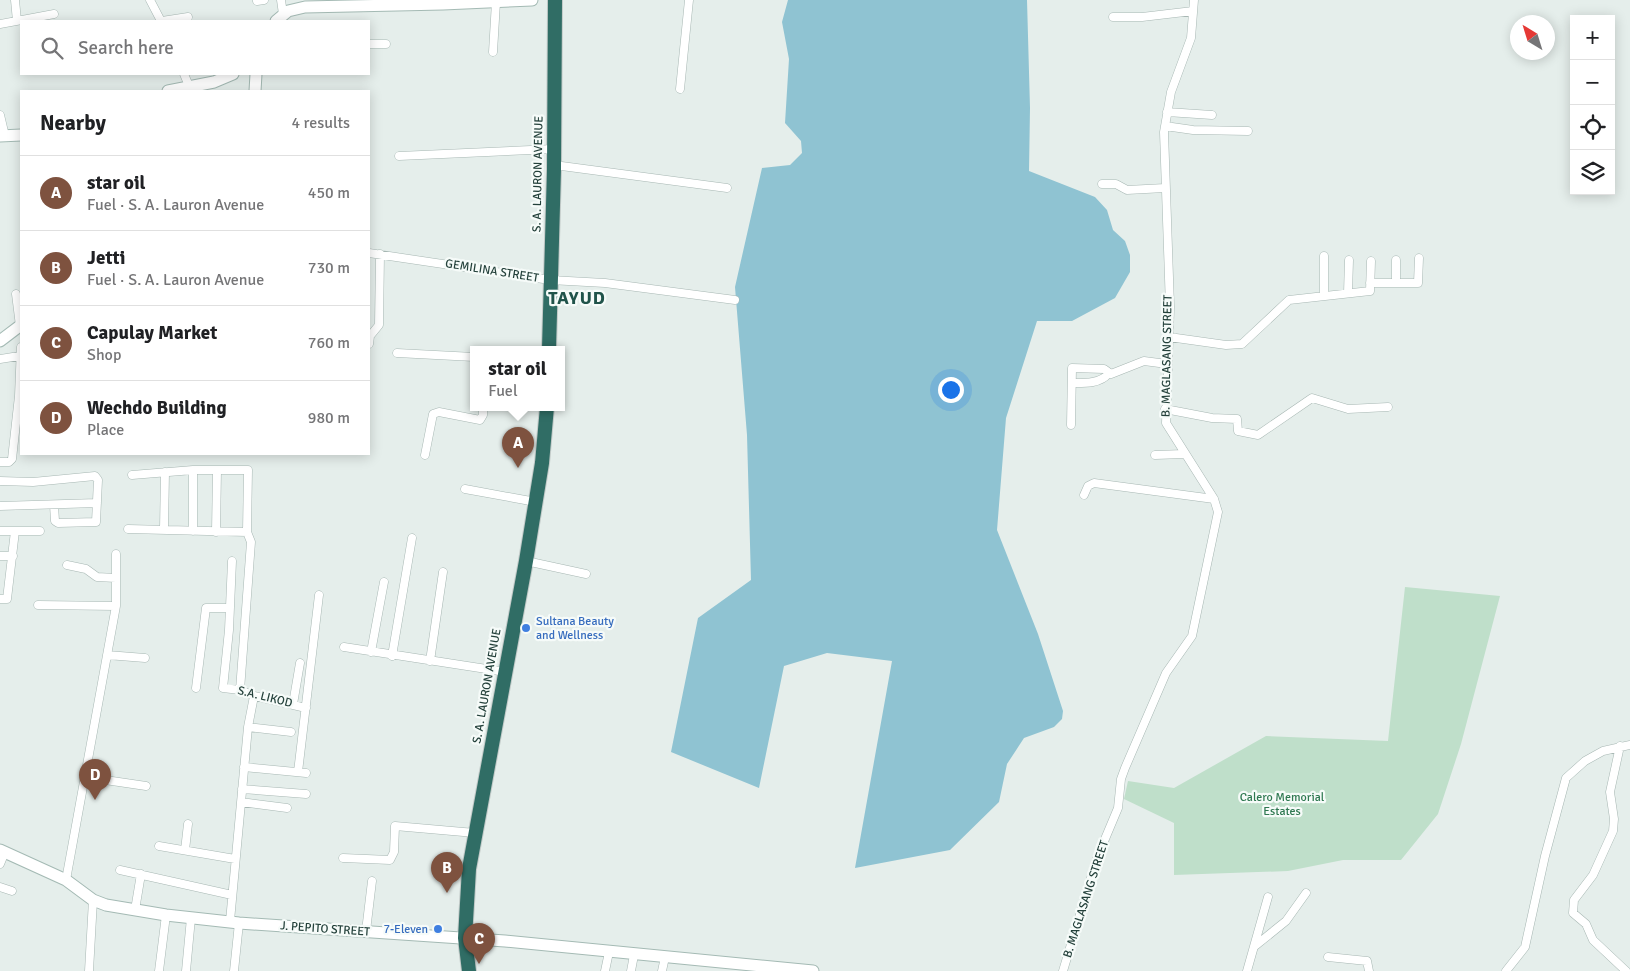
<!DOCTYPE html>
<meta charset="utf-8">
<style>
:root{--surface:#fff;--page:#f6f6f6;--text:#202124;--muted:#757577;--line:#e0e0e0;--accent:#7e523f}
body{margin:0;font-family:Signika,sans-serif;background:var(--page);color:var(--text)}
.controls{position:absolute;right:15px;top:15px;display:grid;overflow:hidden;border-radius:0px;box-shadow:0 2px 12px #0003}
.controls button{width:45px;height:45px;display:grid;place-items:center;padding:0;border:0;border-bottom:1px solid var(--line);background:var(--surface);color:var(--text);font:25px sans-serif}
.compass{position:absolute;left:1510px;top:15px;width:45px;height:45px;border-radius:50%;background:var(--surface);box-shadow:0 2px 12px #0003;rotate:322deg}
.you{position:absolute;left:950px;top:389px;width:18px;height:18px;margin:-12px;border:4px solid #fff;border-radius:50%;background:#1a73e8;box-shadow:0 0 0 8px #1a73e833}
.badge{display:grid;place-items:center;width:32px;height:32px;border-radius:50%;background:var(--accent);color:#fff;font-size:16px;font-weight:700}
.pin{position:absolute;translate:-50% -41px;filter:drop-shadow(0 1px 2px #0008)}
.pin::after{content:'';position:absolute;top:26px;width:18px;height:15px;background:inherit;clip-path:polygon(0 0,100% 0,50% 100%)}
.popup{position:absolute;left:470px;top:346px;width:95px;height:65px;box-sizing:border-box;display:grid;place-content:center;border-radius:0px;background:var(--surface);filter:drop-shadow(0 1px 4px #0005);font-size:16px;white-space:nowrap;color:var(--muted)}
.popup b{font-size:19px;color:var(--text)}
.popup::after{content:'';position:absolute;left:50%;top:100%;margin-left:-10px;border:10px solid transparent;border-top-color:var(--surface)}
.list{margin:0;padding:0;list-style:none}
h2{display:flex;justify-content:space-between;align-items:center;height:65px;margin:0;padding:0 20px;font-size:21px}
h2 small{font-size:16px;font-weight:400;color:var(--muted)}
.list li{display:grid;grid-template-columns:32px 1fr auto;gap:15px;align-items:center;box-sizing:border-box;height:75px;padding:0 20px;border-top:1px solid var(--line)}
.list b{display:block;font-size:19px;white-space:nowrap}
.list p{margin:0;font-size:16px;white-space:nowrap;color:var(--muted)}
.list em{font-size:16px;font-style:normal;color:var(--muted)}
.icon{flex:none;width:28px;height:28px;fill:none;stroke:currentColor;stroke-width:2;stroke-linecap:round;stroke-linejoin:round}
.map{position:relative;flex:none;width:1630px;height:971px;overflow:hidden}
.search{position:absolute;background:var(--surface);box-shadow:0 2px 12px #0003;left:20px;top:20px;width:350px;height:55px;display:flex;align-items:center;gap:12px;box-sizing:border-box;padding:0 18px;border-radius:0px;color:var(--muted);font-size:19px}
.panel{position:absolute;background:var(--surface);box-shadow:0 2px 12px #0003;left:20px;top:90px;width:350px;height:365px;border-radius:0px}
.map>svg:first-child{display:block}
.green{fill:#bfdfca}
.water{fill:#8fc3d2}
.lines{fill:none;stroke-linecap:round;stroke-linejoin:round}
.street-casing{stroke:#a7b7b3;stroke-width:9}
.secondary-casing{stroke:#a4bab4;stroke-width:13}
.highway-casing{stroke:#c2cac8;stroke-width:16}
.street{stroke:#fff;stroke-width:8}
.secondary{stroke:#fff;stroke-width:11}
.highway{stroke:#306d65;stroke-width:14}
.shop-dot{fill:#3f7fe0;stroke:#f6fbf9;stroke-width:2}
.labels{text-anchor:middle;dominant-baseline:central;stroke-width:4.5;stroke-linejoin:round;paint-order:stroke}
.street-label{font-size:12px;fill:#24413b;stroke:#f6fbf9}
.shop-label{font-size:12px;fill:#366cbe;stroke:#f6fbf9;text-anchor:start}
.park-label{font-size:12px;fill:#2e7850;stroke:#f6fbf9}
.district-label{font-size:18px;font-weight:bold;letter-spacing:1px;fill:#20534a;stroke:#f6fbf9}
</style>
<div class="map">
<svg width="1630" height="971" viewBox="0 0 1630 971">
<rect width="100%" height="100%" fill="#e5eeeb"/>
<path class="green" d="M1405 587 1500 596 1461 744 1438 814 1401 860H1343L1288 871 1174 875V823L1124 799 1128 781 1174 788 1266 736 1388 741Z"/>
<path class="water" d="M788 0H1027L1030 108 1029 171 1095 197 1107 210 1113 230 1125 241 1130 255V272L1115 298 1072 321H1037L1006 418 997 530 1038 634 1063 711 1062 719 1054 727 1024 738 1007 764 999 802 950 850 855 868 892 661 827 653 784 666 759 788 671 752 698 618 751 580 747 435 735 287 762 168 790 165 802 153 801 141 785 123 789 59 782 22Z"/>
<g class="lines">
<defs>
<path id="street" d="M15 0 17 21
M150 0 161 21
M281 0 283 14
M257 1 264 0
M1113 17H1142L1193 11
M162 21 188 17
M0 24 54 14
M369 44H386
M493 52 496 2
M184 74 189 86
M680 89 689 0
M1167 112 1212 115
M0 115 5 136
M1165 126 1193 130 1248 131
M399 156 554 149
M554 165 727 188
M1102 184H1116L1127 190 1165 188
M369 253 550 280 605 283 735 300
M1396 260V283
M1370 283H1418L1419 258
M1348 293 1349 260
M16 294 20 326
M1324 295V256
M1169 337 1226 345 1242 344 1289 300 1370 291 1371 261
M369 344 370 336 379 325 380 254
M397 353 474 357
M0 359 19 356
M1072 383C1083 383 1100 384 1108 374
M1165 409 1212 418 1237 419 1238 431 1258 435 1312 398 1348 409 1388 407
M1071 425 1072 368 1104 369 1111 374 1144 361 1167 364
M425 455 433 414 439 412 480 420 483 415V407
M1155 455 1184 454
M0 462H9L12 459 19 396 21 347
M193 470V531
M132 475 193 470H248L247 532 251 542 240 690
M0 481 33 482 95 476 98 480 96 522 58 523 55 521 54 505
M465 489 536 502
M1084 495 1088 486 1094 483 1214 499
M0 506 97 503
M128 529 247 532
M164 529 165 472
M0 531H40
M216 532 217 470
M0 556H13
M232 561 229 630 223 688 240 690 254 696 306 708
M526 561 586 574
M67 565 86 569 97 577 116 578
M0 599H7L15 531
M38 605 116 606
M344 647 506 672
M371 652 384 582
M107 655 145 658
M392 656 412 538
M430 661 443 572
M196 688 206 608H230
M293 704 300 663
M248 727 291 732
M1620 746 1610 792 1614 819 1613 831 1593 875 1574 900 1573 913 1586 924 1593 940 1626 971
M244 767 306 773
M298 772 319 595
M85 777 146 786
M242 789 306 794
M241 802 287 808
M159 846 235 859
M185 850 188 824
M343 858 390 860 394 852 395 826 475 833
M0 864 5 852
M120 870 232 895
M66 880 116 606V554
M0 887 12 891
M135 910 141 874
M230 921 248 727 254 696
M366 931 372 881
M1255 946 1286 921 1306 893
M1328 957 1367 961 1369 971
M89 971 93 900
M159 971 166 915
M186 971 191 918
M234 971 239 923
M605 971 609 952
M631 971 634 955
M662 971 665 957
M1063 971 1097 858 1118 808 1121 779 1125 768 1166 673 1192 636 1218 512 1214 499 1166 423 1170 307 1164 132 1171 92 1191 38 1194 0
M1247 971 1268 897
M1506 971 1525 947 1545 856 1566 778 1585 761 1603 751 1630 745"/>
<path id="secondary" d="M276 21 288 11 305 7 443 4 532 0
M168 91 214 82 233 74
M255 91 256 74
M0 136 21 135
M0 341 21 325
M0 850 66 880 93 900 106 905 166 915 239 923 505 941 813 971"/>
<path id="highway" d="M549 349 554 169 555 0
M469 971 465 938 469 869 526 561 542 463 547 407"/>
</defs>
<use href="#street" class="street-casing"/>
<use href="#secondary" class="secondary-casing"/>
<use href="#highway" class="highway-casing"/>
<use href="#street" class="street"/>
<use href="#secondary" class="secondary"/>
<use href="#highway" class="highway"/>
</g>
<g class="shop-dot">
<circle cx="526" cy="628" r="5"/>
<circle cx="438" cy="929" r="5"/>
</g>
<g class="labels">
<g class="street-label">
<text transform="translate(538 174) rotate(-89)">S. A. LAURON AVENUE</text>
<text transform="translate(492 271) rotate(9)">GEMILINA STREET</text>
<text transform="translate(1167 356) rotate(-89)">B. MAGLASANG STREET</text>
<text transform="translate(487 686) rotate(-80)">S. A. LAURON AVENUE</text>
<text transform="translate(265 697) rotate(14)">S.A. LIKOD</text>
<text transform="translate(1086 899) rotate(-72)">B. MAGLASANG STREET</text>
<text transform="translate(325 929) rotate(4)">J. PEPITO STREET</text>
</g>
<g class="shop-label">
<text x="536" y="621">Sultana Beauty<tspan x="536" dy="14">and Wellness</tspan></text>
<text x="428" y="929" text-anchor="end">7-Eleven</text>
</g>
<g class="park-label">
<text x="1282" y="797">Calero Memorial<tspan x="1282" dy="14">Estates</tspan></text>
</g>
<g class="district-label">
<text x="577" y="298">TAYUD</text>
</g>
</g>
</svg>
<div class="controls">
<button>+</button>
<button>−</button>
<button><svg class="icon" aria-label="locate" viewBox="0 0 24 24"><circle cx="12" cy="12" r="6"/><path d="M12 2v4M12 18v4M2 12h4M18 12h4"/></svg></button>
<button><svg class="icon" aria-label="layers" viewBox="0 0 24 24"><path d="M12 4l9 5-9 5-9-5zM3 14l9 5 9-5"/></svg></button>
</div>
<svg class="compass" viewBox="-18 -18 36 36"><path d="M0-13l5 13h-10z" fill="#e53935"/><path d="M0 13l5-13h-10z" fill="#757577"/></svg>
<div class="you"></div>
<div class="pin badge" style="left:518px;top:468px">A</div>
<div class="popup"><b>star oil</b>Fuel</div>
<div class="pin badge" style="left:447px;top:893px">B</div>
<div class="pin badge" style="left:479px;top:964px">C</div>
<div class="pin badge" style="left:95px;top:800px">D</div>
<div class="search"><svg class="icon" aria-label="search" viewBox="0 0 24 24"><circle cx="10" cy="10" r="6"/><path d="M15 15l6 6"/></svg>Search here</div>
<section class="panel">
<h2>Nearby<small>4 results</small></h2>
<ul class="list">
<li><span class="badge">A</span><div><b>star oil</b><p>Fuel · S. A. Lauron Avenue</p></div><em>450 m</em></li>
<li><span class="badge">B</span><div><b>Jetti</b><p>Fuel · S. A. Lauron Avenue</p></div><em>730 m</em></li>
<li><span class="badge">C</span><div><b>Capulay Market</b><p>Shop</p></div><em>760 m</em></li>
<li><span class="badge">D</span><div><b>Wechdo Building</b><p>Place</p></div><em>980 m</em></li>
</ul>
</section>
</div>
